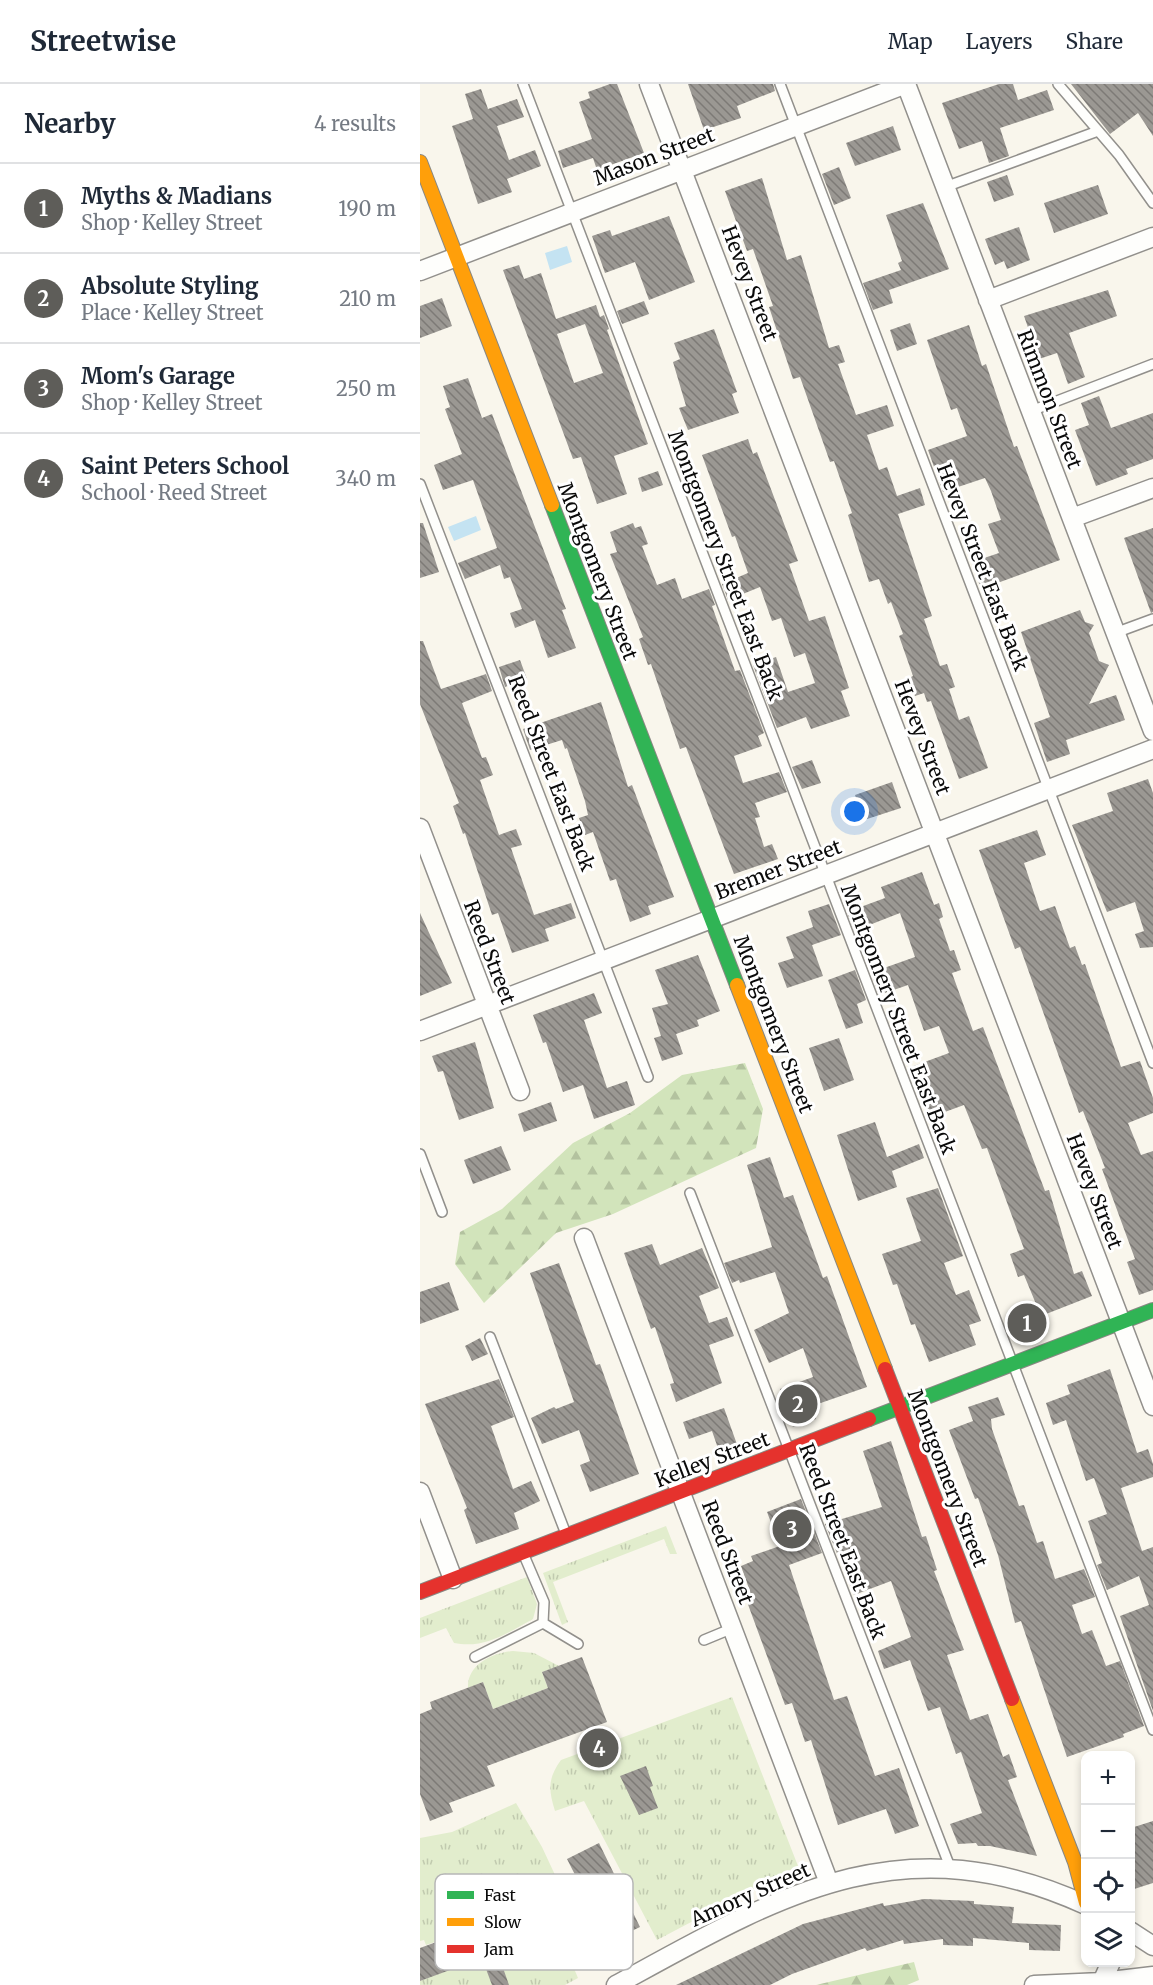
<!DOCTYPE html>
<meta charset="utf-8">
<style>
:root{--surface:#fff;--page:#f2f2f3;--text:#1f2937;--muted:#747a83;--line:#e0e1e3;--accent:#5e5d59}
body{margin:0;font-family:Merriweather,serif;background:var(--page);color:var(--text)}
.controls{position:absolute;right:18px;bottom:18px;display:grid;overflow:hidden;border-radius:12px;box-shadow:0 3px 9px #0003}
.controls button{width:54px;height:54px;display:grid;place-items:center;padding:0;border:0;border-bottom:2px solid var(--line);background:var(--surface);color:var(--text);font:30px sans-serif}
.you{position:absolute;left:435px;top:728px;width:21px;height:21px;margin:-15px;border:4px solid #fff;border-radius:50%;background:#1a73e8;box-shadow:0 0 0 9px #1a73e833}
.badge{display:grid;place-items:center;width:39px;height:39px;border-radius:50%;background:var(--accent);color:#fff;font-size:20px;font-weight:700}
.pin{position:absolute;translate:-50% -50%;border:3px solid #fff;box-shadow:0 2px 6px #0006}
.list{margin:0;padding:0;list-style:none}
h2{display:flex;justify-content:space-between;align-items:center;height:78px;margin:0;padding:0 24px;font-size:26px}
h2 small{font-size:20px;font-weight:400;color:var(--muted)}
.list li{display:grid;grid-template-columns:39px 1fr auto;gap:18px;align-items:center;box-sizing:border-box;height:90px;padding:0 24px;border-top:2px solid var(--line)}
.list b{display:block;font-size:22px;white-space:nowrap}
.list p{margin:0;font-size:20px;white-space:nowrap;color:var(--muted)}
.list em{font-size:20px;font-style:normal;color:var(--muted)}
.icon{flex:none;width:33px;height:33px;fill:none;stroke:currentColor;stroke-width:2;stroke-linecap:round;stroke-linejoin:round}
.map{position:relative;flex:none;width:733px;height:1901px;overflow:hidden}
header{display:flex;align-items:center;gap:36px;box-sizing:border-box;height:84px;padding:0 30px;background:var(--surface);border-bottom:2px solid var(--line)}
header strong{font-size:28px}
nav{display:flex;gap:33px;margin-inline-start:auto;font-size:21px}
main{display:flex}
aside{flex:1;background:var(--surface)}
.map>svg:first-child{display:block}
.grass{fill:url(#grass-tufts)}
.forest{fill:url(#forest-firs)}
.water{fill:#c4e3f2}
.building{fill:url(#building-back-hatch);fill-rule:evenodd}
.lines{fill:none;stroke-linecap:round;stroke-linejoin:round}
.lane-casing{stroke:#92908c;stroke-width:12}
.street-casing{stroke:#92908c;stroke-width:21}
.fast-casing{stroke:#888782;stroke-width:16}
.slow-casing{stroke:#888782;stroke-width:16}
.jam-casing{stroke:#888782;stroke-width:16}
.lane{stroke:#fefefc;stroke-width:9}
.street{stroke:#fefefc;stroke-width:18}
.fast{stroke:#30b455;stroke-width:14}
.slow{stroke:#ff9f0a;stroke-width:14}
.jam{stroke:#e5322d;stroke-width:14}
.labels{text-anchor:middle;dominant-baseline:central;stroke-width:6;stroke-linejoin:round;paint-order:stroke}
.street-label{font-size:20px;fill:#0a0a0a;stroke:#fff}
.key{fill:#fff;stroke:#b6b6b6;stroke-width:1.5}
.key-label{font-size:16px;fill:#0a0a0a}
</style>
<header>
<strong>Streetwise</strong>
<nav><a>Map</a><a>Layers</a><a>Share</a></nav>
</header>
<main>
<aside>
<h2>Nearby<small>4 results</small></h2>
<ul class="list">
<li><span class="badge">1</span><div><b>Myths &amp; Madians</b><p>Shop · Kelley Street</p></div><em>190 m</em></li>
<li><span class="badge">2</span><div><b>Absolute Styling</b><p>Place · Kelley Street</p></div><em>210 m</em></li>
<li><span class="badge">3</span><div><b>Mom's Garage</b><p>Shop · Kelley Street</p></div><em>250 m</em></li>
<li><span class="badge">4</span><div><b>Saint Peters School</b><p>School · Reed Street</p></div><em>340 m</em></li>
</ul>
</aside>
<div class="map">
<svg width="733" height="1901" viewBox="0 0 733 1901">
<defs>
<pattern id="grass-tufts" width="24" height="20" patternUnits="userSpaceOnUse" patternTransform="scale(1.5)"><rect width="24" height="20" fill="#e2edcd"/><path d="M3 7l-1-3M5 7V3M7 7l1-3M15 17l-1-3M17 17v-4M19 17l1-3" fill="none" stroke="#c1caaf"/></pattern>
<pattern id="forest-firs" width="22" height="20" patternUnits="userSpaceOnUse" patternTransform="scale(1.5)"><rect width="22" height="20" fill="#d2e4bb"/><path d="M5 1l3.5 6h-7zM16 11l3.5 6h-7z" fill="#b3c29f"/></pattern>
<pattern id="building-back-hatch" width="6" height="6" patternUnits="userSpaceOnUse" patternTransform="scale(1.5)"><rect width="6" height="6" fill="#9b9893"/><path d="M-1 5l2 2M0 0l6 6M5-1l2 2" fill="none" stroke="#7d7a76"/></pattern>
</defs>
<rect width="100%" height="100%" fill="#f9f6ec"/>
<path class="grass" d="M246 1442 257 1470H250L244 1455 133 1498 148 1538 142 1541 123 1489Z
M107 1493 117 1520 113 1535C87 1549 65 1565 34 1559L26 1544 0 1554V1534Z
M93 1567 114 1569 139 1582 122 1588 128 1604 73 1625 63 1598 48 1604C47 1580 73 1569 93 1567Z
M312 1613 378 1782 237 1856 164 1717 135 1727C128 1705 128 1694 141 1676Z
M96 1719 122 1763 170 1866 150 1875 158 1894 145 1901H0V1897L41 1881 30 1853 6 1861 4 1856 0 1857V1754L32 1748Z"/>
<path class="forest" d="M325 979 343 1025 336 1064 193 1130 136 1149 64 1219 35 1180 40 1148 82 1125 153 1059 210 1029 262 991Z
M494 1878 499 1896 487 1901H396Z"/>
<path class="water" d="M147 162 152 178 130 186 125 169Z
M56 432 61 446 34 457 28 443Z"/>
<path class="building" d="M190 0H197L224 69 177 86 173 74 143 84 138 67 172 55 159 18 170 14 168 8Z
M268 0H353L355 7 317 22 321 34 284 46Z
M579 0H593L598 16 627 6 634 26 580 44 589 72 569 79 562 57 539 65 522 19Z
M651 0H733V52L718 29 690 50Z
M61 5 68 25 97 15 104 33 77 42 89 76 115 66 121 82 87 95 92 108 58 120 32 42 53 35 45 10Z
M473 42 481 66 435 82 426 59Z
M419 83 431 114 414 121 402 90Z
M587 91 594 111 574 118 567 98Z
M342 94 367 176 381 171 409 264 419 261 425 278 418 280 436 331 467 321 474 342 447 351 459 386 467 383 477 412 500 404 505 421 478 430 512 532 504 535 520 582 527 580 535 603 529 605 539 636 549 632 568 684 539 695 511 617 507 618 504 609 495 612 489 594 493 592 479 552 483 550 471 518 468 520 459 495 449 498 428 431 432 429 414 377 410 378 380 293 373 295 349 223 353 222 333 165 327 167 305 107Z
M678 101 688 130 634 149 624 119Z
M503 119 529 185 469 206 473 219 453 226 443 199 481 186 478 179 482 177 466 131Z
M249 132 275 198 229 216 215 178 185 189 172 152 190 146 192 152Z
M599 143 610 176 587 185 584 177 575 181 565 155Z
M99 181 104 195 121 189 136 235 176 221 180 233 184 231 189 245 187 246 228 360 194 372 207 410 177 420 161 373 153 375 83 186ZM165 240 183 289 154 299 137 250Z
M688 206 697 232 649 249 665 293 648 300 637 269 619 275 604 232Z
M22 214 32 242 0 254V222Z
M224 217 229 230 202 240 197 227Z
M490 239 497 260 477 267 470 246Z
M549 241 562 282 566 280 594 363 597 362 640 476 561 505 552 478 579 469 568 440 581 436 571 407 565 394 523 408 508 366 547 352 537 324 531 326 507 256Z
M294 245 317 308 312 310 319 329 268 346 259 324 266 322 253 278 260 275 254 259Z
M48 294 62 334 72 330 146 525 142 526 156 564 128 574 115 536 95 544 90 529 102 525 90 493 84 495 80 481 45 495 38 479 77 464 53 396 23 406 14 381 42 370 25 325 30 323 23 302Z
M679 312 691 344 733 329V375L706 385 708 390 676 402 655 346 669 341 661 319Z
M328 355 333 370 337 368 378 477 369 480 389 537 405 532 429 604 421 607 430 632 391 645 386 633 357 644 333 581 356 573 368 608 395 599 385 569 374 573 361 534 352 537 340 503 308 516 302 500 328 489 315 452 312 453 282 371Z
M238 387 243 401 222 408 218 394Z
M0 439H3L19 488 0 494Z
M213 439 215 444 221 442 228 460 222 462 237 501 255 494 262 515 289 505 295 521 292 522 315 587 320 586 344 649 338 652 342 662 314 672 323 699 359 688 367 708 335 719 340 733 335 734 344 763 352 760 358 775 314 790 266 663 260 665 231 580 228 581 219 555 223 553 190 470 197 468 190 448Z
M733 444V528L731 529 704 454Z
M660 526 665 538 674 541 669 549 679 577 689 581 669 620 696 611 705 636 646 656 650 670 627 678 614 639 630 633 601 548Z
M0 557H3L21 605 66 590 72 607 42 619 62 674 66 673 73 691 60 696 79 751 96 745 102 761 91 764 114 831 151 819 156 834 125 845 129 857 92 869 78 829 72 831 45 749 43 750 33 722 39 719 0 620Z
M100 576 107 595 85 603 79 583Z
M181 618 208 703 212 701 254 813 228 822 231 830 210 838 196 795 190 797 173 748 165 751 159 734 168 731 165 717 147 664 145 665 142 656 110 666 103 645Z
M392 676 401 699 382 705 372 683Z
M728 695 733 709V863L720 864 715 850 724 847 715 818 687 828 652 741 693 727 687 709Z
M472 698 481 724 444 736 435 711Z
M617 746 626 771 604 779 620 827 635 822 650 864 655 862 662 881 665 880 701 983 720 977 733 1014V1029L708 1039 721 1071 733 1067V1206L719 1211 707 1178 715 1175 682 1085 685 1084 663 1027 659 1029 600 863 595 865 559 766Z
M502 788 514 821 519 819 523 833 519 835 530 867 534 866 541 886 532 889 553 947 563 943 625 1107 629 1106 654 1190 662 1187 672 1212 621 1232 604 1191 598 1193 590 1170 604 1165 567 1064 562 1065 544 1021 511 1033 491 983 529 969 519 942 504 947 488 901 459 911 448 881 461 876 464 884 495 873 480 829 434 847 427 828 465 814 461 803Z
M409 820 421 851 392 861 403 892 367 904 358 879 374 874 366 853 393 843 388 827Z
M0 829 32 899 0 912Z
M278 871 300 927 277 936 279 942 256 950 263 970 242 977 234 954 241 952 232 924 248 920 235 886Z
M435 886 446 916 437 920 443 939 426 945 408 896Z
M174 909 182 929 164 936 187 1004 207 997 215 1021 174 1035 163 1001 143 1008 126 958 123 959 113 931Z
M419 954 434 996 404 1007 389 964Z
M55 958 74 1024 39 1036 23 987 18 988 12 972Z
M131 1018 137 1037 104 1048 98 1030Z
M455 1038 467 1073 499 1060 504 1074 472 1087 477 1103 438 1117 417 1051Z
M81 1062 91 1086 53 1100 44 1076Z
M350 1073 364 1114 373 1111 403 1194 407 1192 447 1303 392 1322 396 1335 373 1343 360 1305 393 1293 383 1264 349 1279 334 1246 369 1229 355 1188 320 1199 319 1196 312 1199 304 1179 352 1163 327 1081Z
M518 1104 543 1172 524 1179 536 1211 549 1206 561 1237 549 1241 556 1261 509 1278 495 1240 491 1241 477 1200 473 1201 462 1170 501 1157 486 1114Z
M232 1160 240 1181 282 1164 299 1204 279 1212 289 1239 307 1233 314 1252 289 1261 302 1299 256 1318 250 1300 254 1299 235 1243 231 1245 204 1169Z
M139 1179 176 1281 180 1280 219 1390 170 1408 160 1381 170 1377 159 1346 122 1360 111 1334 134 1323 136 1325 154 1318 110 1189Z
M29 1198 39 1226 0 1240V1208Z
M616 1221 626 1247 597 1257 588 1231Z
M60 1254 68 1270 52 1277 45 1262Z
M690 1285 717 1369 728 1365 733 1380V1393L701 1404 722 1467 733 1463V1627L700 1532 729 1521 719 1492 687 1506 677 1481 682 1479 668 1437 687 1430 674 1394 666 1397 646 1336 633 1341 626 1319 650 1310 647 1301Z
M79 1295 94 1333 71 1342 93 1405 111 1397 120 1417 94 1429 99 1445 56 1460 44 1426 47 1424 5 1320Z
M578 1313 585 1331 571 1335 572 1345 599 1422 604 1421 617 1459 623 1457 635 1495 664 1485 675 1513 652 1521 662 1550 672 1546 686 1582 700 1577 724 1642 703 1650 704 1653 647 1673 601 1537 595 1539 578 1471 558 1414 555 1415 529 1346 553 1337 548 1323Z
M304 1324 319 1366 301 1373 292 1347 269 1355 263 1338Z
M471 1357 502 1453 506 1452 517 1486 514 1487 544 1566 527 1571 550 1636 568 1630 583 1673 589 1670 597 1693 588 1696 617 1772 570 1762H558L556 1759 538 1760 530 1740 562 1729 541 1668 536 1670 520 1623 508 1627 490 1576 464 1585 458 1567 491 1553 471 1497 434 1511 405 1440 462 1423 443 1367Z
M381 1415 402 1469 369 1481 414 1616 427 1612 455 1692 479 1684 499 1742 475 1750 466 1725 418 1741 391 1656 385 1658 372 1619 365 1621 326 1515 332 1513 321 1482 333 1477 331 1472 360 1462 347 1428Z
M162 1573 187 1638 67 1682 75 1702 29 1719 33 1728 10 1737 0 1710V1630L12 1625 10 1618 63 1598 73 1625 128 1604 122 1588Z
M226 1682 233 1702 230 1703 238 1724 219 1731 200 1692Z
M733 1737V1799L711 1806V1744Z
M179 1759 220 1843 189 1858 147 1775Z
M504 1815 554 1817V1820L594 1823 592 1839 641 1841 640 1867 609 1866V1859L553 1854V1862L523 1861V1855L484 1860 483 1856 447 1867 445 1864 372 1890 350 1901H256L383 1840 463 1819 464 1822Z
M30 1853 41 1882 0 1897V1864Z
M76 1864 89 1901H72L60 1869Z"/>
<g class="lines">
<defs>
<path id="lane" d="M103 0 733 1646
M360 0 733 979
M638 0 699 71 733 119
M525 103 678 47
M611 327 733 280
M0 400 228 993
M695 549 733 535
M0 1070 22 1128
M270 1109 530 1783
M70 1253 146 1450
M123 1539 158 1560
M284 1556 313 1544
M55 1573 123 1539 124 1518 103 1469"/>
<path id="street" d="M229 0 733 1322
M486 0 733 647
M0 187 486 0
M568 216 733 153
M652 434 733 404
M0 744 100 1007
M0 947 733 665
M164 1154 409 1799
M0 1408 33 1495
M710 1847 733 1862
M682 1898 691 1878
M196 1901C358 1812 481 1737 666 1821
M614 1901 682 1898 733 1892"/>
<path id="fast" d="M132 421 317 901
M449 1335 733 1226"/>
<path id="slow" d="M0 78 132 421
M317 901 465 1285
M592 1615 655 1778 666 1819"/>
<path id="jam" d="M465 1285 592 1615
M0 1508 449 1335"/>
</defs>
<use href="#lane" class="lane-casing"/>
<use href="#street" class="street-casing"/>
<use href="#fast" class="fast-casing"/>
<use href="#slow" class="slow-casing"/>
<use href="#jam" class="jam-casing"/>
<use href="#lane" class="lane"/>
<use href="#street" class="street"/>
<use href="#fast" class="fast"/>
<use href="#slow" class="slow"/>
<use href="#jam" class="jam"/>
</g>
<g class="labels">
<g class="street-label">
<text transform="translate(234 72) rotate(-21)">Mason Street</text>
<text transform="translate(330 199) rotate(69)">Hevey Street</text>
<text transform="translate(630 315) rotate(69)">Rimmon Street</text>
<text transform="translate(306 481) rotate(69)">Montgomery Street East Back</text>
<text transform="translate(563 483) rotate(69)">Hevey Street East Back</text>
<text transform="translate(178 487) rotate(69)">Montgomery Street</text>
<text transform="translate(503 653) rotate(69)">Hevey Street</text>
<text transform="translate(132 689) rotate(69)">Reed Street East Back</text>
<text transform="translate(358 785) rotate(-21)">Bremer Street</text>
<text transform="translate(70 868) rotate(69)">Reed Street</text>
<text transform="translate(479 935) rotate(69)">Montgomery Street East Back</text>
<text transform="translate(354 940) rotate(69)">Montgomery Street</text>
<text transform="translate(675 1107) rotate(69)">Hevey Street</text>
<text transform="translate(292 1375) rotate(-21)">Kelley Street</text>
<text transform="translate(528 1394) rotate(69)">Montgomery Street</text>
<text transform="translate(423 1457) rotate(69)">Reed Street East Back</text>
<text transform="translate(308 1468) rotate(69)">Reed Street</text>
<text transform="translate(330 1810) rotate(-24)">Amory Street</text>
</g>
</g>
<rect x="15" y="1790" width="198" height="96" rx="9" class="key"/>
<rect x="27" y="1807" width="27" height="8" fill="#30b455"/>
<rect x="27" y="1834" width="27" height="8" fill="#ff9f0a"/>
<rect x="27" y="1861" width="27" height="8" fill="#e5322d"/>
<g class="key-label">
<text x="64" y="1817">Fast</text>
<text x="64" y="1844">Slow</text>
<text x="64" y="1871">Jam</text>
</g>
</svg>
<div class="controls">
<button>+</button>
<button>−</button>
<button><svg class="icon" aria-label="locate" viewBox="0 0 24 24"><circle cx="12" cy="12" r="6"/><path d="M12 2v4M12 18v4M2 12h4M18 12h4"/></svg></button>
<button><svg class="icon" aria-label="layers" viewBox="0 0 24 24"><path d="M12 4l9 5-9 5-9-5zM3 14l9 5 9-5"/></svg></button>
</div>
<div class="you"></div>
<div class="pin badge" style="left:607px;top:1239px">1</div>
<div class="pin badge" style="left:378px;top:1320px">2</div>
<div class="pin badge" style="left:372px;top:1445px">3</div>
<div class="pin badge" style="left:179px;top:1664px">4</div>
</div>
</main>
